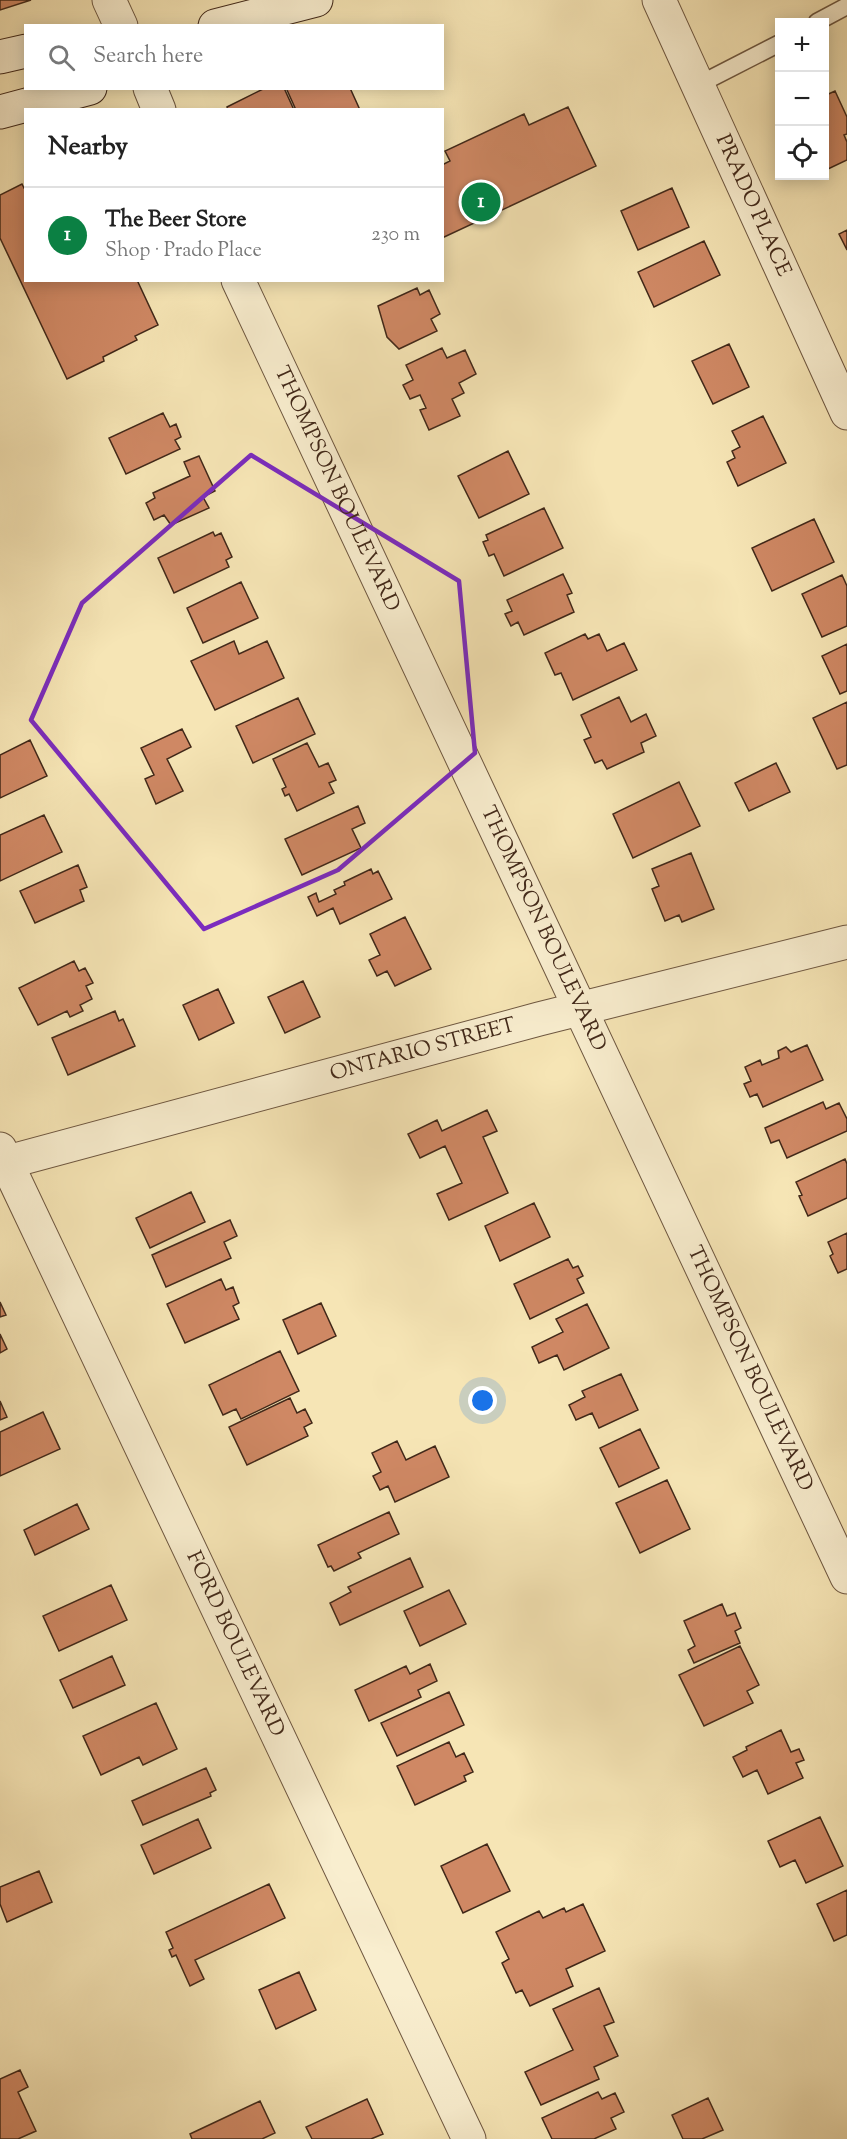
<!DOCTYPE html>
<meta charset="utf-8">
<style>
:root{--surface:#fff;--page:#f6f6f6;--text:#222;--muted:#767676;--line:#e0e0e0;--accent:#0b8043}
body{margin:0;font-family:"Sorts Mill Goudy",serif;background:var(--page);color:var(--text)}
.controls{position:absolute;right:18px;top:18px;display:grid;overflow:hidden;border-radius:0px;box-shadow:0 3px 15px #0003}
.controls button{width:54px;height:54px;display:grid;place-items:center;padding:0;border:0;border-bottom:2px solid var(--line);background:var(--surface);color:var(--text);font:30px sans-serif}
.you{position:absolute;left:483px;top:1401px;width:21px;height:21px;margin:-15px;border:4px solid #fff;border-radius:50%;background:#1a73e8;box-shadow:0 0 0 9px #1a73e833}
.badge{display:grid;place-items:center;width:39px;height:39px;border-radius:50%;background:var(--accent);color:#fff;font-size:20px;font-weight:700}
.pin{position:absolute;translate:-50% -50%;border:3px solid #fff;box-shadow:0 2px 6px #0006}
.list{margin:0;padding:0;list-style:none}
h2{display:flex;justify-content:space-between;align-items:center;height:78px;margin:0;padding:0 24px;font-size:26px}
h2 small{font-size:20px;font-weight:400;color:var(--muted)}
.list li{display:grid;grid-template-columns:39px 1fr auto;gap:18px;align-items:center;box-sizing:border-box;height:96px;padding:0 24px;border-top:2px solid var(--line)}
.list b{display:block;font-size:22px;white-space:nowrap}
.list p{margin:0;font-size:20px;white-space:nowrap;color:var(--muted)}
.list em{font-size:20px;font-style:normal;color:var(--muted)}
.icon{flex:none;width:33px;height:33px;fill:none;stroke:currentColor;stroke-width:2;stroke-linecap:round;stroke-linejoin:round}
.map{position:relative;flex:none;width:847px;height:2139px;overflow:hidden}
.search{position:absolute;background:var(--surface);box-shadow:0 3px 15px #0003;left:24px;top:24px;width:420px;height:66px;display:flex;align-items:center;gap:15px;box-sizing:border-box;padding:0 21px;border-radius:0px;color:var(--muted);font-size:22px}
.panel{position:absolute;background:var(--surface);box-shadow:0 3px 15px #0003;left:24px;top:108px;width:420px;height:174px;border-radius:0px}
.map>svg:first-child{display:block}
.building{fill:#cf8864;stroke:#412819;stroke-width:1.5}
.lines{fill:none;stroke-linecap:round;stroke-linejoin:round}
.service-casing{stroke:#6e5740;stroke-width:19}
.minor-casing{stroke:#6e5740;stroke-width:35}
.secondary-casing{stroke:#412819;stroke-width:35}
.service{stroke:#f9eecf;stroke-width:16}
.minor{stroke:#f9eecf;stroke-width:33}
.secondary{stroke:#f9eecf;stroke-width:33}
.marked{fill:none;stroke:#7b2cbf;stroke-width:4.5;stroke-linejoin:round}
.labels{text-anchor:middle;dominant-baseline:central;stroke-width:4.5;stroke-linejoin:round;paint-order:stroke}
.street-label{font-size:21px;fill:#412819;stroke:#f9eecf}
</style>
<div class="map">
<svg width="847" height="2139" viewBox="0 0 847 2139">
<rect width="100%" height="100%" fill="#f6e5b5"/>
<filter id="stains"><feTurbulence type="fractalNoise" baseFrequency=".00333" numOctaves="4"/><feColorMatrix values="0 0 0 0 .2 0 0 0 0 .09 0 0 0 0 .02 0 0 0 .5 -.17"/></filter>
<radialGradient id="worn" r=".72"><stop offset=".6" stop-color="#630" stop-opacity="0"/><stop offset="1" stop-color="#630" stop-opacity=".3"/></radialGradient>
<path class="building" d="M0 0H31L0 10Z
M265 88H284L294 110H228L227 107Z
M289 88H350L360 110H296L287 90Z
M835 91 847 117V134L844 135 847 142V160L828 169 824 161V96Z
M568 107 596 166 442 238V165L450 161 445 151 524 114 529 125Z
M22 184 24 188 26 187V280H137L158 325 135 336 137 340 103 357 104 361 67 379 0 238V195Z
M672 188 689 227 638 250 621 211Z
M847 230V250L839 234Z
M704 241 720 275 654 307 638 272Z
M417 288 420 295 429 290 440 314 431 319 437 331 399 349 387 337 378 306Z
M729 344 749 387 713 404 692 361Z
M442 348 447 358 465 350 476 374 459 383 464 393 452 399 460 416 429 430 420 410 426 408 420 395 410 399 403 385 413 380 406 365Z
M163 413 170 427 176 424 181 437 175 440 180 449 126 474 109 438Z
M763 416 786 463 738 486 727 462 735 458 732 451 740 447 732 431Z
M508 451 529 494 479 518 458 476Z
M199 456 215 491 203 497 209 508 171 525 164 515 154 520 146 503 155 498 153 493 190 476 184 462Z
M544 508 563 548 504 576 494 554 489 556 483 542 488 540 486 535Z
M814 519 834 562 772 591 752 548Z
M213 532 215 536 221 533 232 557 226 560 229 567 174 593 158 558Z
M563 574 572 593 567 595 574 612 524 635 518 622 511 626 505 614 512 611 507 600Z
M842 575 847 586V626L822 637 802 594Z
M241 582 258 618 203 643 187 608Z
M585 634 588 639 599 634 607 651 624 643 637 670 573 700 561 673 555 675 545 653Z
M234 641 239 654 267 641 284 678 215 710 191 661Z
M847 644V691L840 694 822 656Z
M619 697 631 722 646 714 656 736 641 743 644 752 607 769 602 760 595 763 584 740 591 737 581 715Z
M298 698 315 734 253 763 236 726Z
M847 702V765L837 769 813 718Z
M182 729 191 747 167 759 183 791 156 804 145 779 154 775 141 748Z
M30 740 47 776 0 798V755Z
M307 743 319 767 328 763 336 780 329 783 334 793 297 811 289 794 285 796 282 789 286 787 273 759Z
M776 763 790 792 749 811 735 783Z
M679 782 700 826 633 858 613 814Z
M358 806 365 823 352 829 361 848 302 875 285 839Z
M44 815 62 852 0 881V835Z
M691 853 714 909 682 922 679 915 665 921 652 889 659 886 652 869Z
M78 865 87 887 80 890 84 901 35 923 20 891Z
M371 869 373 874 378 871 392 899 340 924 333 908 317 916 308 897 316 893 319 902 336 894 334 890 345 885 344 882Z
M405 917 431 969 395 986 387 971 377 976 369 960 380 955 370 934Z
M74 961 79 971 85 968 93 983 86 986 92 999 80 1005 83 1011 70 1017 67 1011 38 1025 19 988Z
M303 981 320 1017 285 1033 268 997Z
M218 989 234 1023 199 1040 183 1005Z
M115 1011 119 1021 123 1019 135 1046 68 1075 52 1038Z
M807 1045 823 1080 763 1107 757 1094 750 1097 744 1084 751 1081 745 1067 760 1060 762 1065 779 1058 778 1051 786 1047 791 1052Z
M823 1102 826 1109 839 1103 847 1119V1131L787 1158 779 1140 771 1143 765 1128Z
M487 1110 497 1131 483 1137 508 1193 449 1220 437 1194 462 1183 445 1146 420 1158 408 1134 437 1120 442 1131Z
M845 1159 847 1164V1198L808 1216 799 1196 802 1195 796 1182Z
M191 1192 205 1222 150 1248 136 1218Z
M534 1203 550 1237 500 1261 485 1226Z
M230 1220 237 1236 224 1242 231 1258 166 1287 152 1255Z
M847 1233V1269L838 1273 830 1256 833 1254 828 1242Z
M568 1259 573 1268 578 1266 583 1276 577 1279 584 1293 530 1319 514 1284Z
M221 1279 226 1290 233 1287 239 1303 233 1306 239 1319 185 1343 167 1304Z
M0 1302 6 1315 0 1317Z
M321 1303 336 1336 298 1354 283 1320Z
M587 1304 609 1348 564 1370 557 1355 539 1363 532 1347 563 1332 556 1319Z
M0 1334 7 1349 0 1353Z
M280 1351 299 1391 241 1419 236 1409 223 1415 209 1385Z
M621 1374 638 1410 599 1428 592 1413 576 1420 569 1405 585 1397 582 1391Z
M290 1398 297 1413 305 1409 312 1423 304 1427 308 1436 247 1465 229 1427Z
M0 1401 7 1417 0 1420Z
M43 1412 60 1449 0 1476V1432Z
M640 1429 659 1468 619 1487 600 1448Z
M397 1441 406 1460 435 1446 449 1477 395 1502 388 1486 380 1490 373 1476 381 1472 372 1453Z
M667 1480 690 1529 640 1553 616 1503Z
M77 1504 89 1529 35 1555 24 1530Z
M389 1512 399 1534 358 1553 361 1558 334 1571 331 1566 328 1567 318 1545Z
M410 1558 423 1587 340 1625 330 1603 351 1592 348 1587Z
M111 1585 127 1620 59 1651 43 1616Z
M449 1590 466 1624 420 1646 404 1611Z
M722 1604 727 1616 735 1613 741 1628 735 1631 740 1643 694 1663 688 1650 695 1646 684 1621Z
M740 1646 759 1685 747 1691 753 1703 704 1726 679 1675Z
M112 1656 125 1685 73 1708 60 1680Z
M430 1664 437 1681 418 1690 421 1697 369 1721 355 1690 406 1666 410 1674Z
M449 1692 464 1725 397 1756 381 1723Z
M156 1703 177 1749 143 1765 139 1757 101 1775 83 1736Z
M781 1730 791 1752 799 1749 804 1760 796 1763 803 1778 768 1794 757 1770 743 1777 733 1757 747 1750 746 1747Z
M449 1742 456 1757 464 1753 473 1772 464 1776 466 1781 415 1805 397 1766Z
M206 1768 216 1790 210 1793 211 1796 143 1825 132 1801Z
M820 1817 843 1866 806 1883 795 1860 780 1867 768 1841Z
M198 1819 211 1848 154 1874 141 1845Z
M487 1844 510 1891 463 1913 441 1866Z
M39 1871 52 1902 7 1922 0 1904V1887Z
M269 1884 285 1918 195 1960 204 1979 190 1986 176 1955 172 1957 169 1950 173 1948 166 1932Z
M847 1890V1935L834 1941 817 1904Z
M583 1904 605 1951 566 1969 573 1986 530 2006 522 1990 516 1993 502 1963 509 1959 496 1932 539 1911 543 1918 564 1908 566 1912Z
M299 1972 316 2010 276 2029 259 1990Z
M599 1988 614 2022 604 2026 618 2056 594 2067 599 2079 541 2105 525 2072 573 2050 553 2009Z
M20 2070 28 2087 18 2092 36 2131 18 2139H0V2079Z
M598 2092 602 2099 615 2093 624 2112 611 2118 616 2129 594 2139H552L542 2118Z
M708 2098 723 2130 702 2139H683L672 2115Z
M367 2099 383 2134 371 2139H312L306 2127Z
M260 2101 275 2133 262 2139H192L190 2134Z"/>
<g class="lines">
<defs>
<path id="service" d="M817 22 847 6
M698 85 780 43"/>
<g id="minor">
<path d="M109 0 121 26"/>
<path id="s1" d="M659 0 847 413"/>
<path d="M150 88 159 110"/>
<path id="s2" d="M238 280 847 1577"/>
<path id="s3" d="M0 1149 469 2139"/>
<path id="s4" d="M0 1164 539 1019 847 942"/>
</g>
<path id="secondary" d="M215 26 316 0
M0 57 26 51
M0 112 90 88"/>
</defs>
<use href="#service" class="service-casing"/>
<use href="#minor" class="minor-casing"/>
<use href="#secondary" class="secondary-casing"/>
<use href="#service" class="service"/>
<use href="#minor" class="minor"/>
<use href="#secondary" class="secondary"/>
</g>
<path class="marked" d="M251 455 459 581 475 753 338 870 204 929 31 720 82 603Z"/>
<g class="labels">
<g class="street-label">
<text stroke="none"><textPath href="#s1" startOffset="226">PRADO PLACE</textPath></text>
<text stroke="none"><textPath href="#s2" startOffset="231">THOMPSON BOULEVARD</textPath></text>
<text stroke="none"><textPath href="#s2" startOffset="717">THOMPSON BOULEVARD</textPath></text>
<text stroke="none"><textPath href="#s4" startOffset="438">ONTARIO STREET</textPath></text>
<text stroke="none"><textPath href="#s2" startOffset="1203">THOMPSON BOULEVARD</textPath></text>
<text stroke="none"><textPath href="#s3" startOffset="548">FORD BOULEVARD</textPath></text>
</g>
</g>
<rect width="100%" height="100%" filter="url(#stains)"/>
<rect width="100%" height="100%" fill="url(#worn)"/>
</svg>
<div class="controls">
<button>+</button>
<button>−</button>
<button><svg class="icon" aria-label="locate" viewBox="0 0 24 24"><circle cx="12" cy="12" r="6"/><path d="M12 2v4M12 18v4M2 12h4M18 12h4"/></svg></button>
</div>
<div class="you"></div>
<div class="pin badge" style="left:481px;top:202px">1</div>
<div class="search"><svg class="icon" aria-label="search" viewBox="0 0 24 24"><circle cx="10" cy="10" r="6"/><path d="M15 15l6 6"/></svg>Search here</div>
<section class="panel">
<h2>Nearby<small></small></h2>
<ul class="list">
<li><span class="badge">1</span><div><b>The Beer Store</b><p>Shop · Prado Place</p></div><em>230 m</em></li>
</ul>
</section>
</div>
